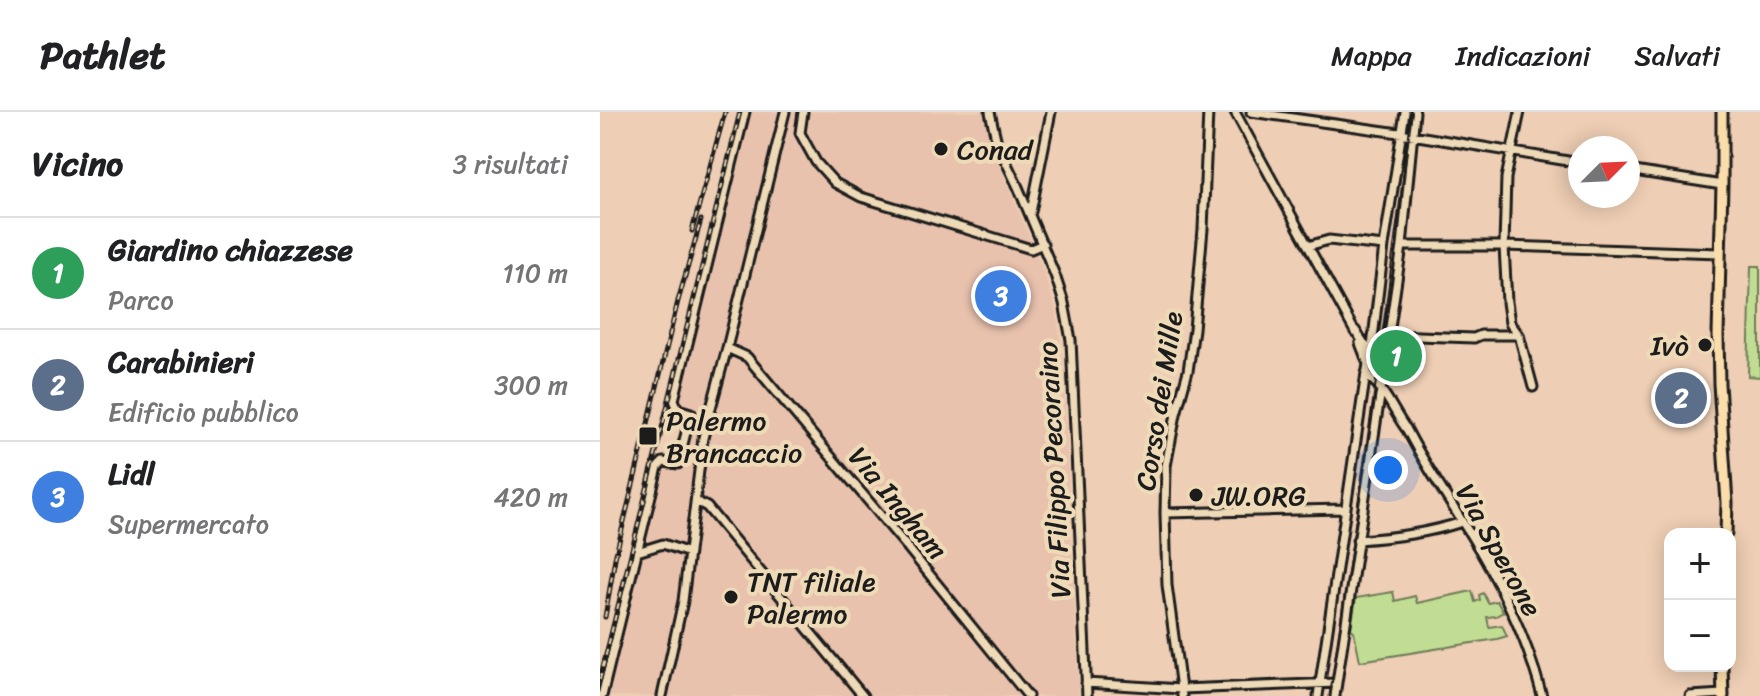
<!DOCTYPE html>
<html lang="it">
<meta charset="utf-8">
<style>
:root{--surface:#fff;--page:#f2f2f2;--text:#202124;--muted:#757577;--line:#e0e0e0;--accent:#db2777}
body{margin:0;font-family:Sriracha,sans-serif;background:var(--page);color:var(--text)}
.controls{position:absolute;right:24px;bottom:24px;display:grid;overflow:hidden;border-radius:16px;box-shadow:0 4px 20px #0003}
.controls button{width:72px;height:72px;display:grid;place-items:center;padding:0;border:0;border-bottom:2px solid var(--line);background:var(--surface);color:var(--text);font:40px sans-serif}
.compass{position:absolute;left:968px;top:24px;width:72px;height:72px;border-radius:50%;background:var(--surface);box-shadow:0 4px 20px #0003;rotate:66deg}
.you{position:absolute;left:788px;top:358px;width:28px;height:28px;margin:-20px;border:6px solid #fff;border-radius:50%;background:#1a73e8;box-shadow:0 0 0 12px #1a73e833}
.badge{display:grid;place-items:center;width:52px;height:52px;border-radius:50%;background:var(--accent);color:#fff;font-size:26px;font-weight:700}
.pin{position:absolute;translate:-50% -50%;border:4px solid #fff;box-shadow:0 2px 8px #0006}
.list{margin:0;padding:0;list-style:none}
h2{display:flex;justify-content:space-between;align-items:center;height:104px;margin:0;padding:0 32px;font-size:34px}
h2 small{font-size:26px;font-weight:400;color:var(--muted)}
.list li{display:grid;grid-template-columns:52px 1fr auto;gap:24px;align-items:center;box-sizing:border-box;height:112px;padding:0 32px;border-top:2px solid var(--line)}
.list b{display:block;font-size:30px;white-space:nowrap}
.list p{margin:0;font-size:26px;white-space:nowrap;color:var(--muted)}
.list em{font-size:26px;font-style:normal;color:var(--muted)}
.map{position:relative;flex:none;width:1160px;height:584px;overflow:hidden}
header{display:flex;align-items:center;gap:48px;box-sizing:border-box;height:112px;padding:0 40px;background:var(--surface);border-bottom:2px solid var(--line)}
header strong{font-size:38px}
nav{display:flex;gap:44px;margin-inline-start:auto;font-size:28px}
main{display:flex}
aside{flex:1;background:var(--surface)}
.map>svg:first-child{display:block}
.built{fill:#e9c2ae}
.green{fill:#c1dd94;stroke:#6e7c58;stroke-width:2}
.lines{fill:none;stroke-linecap:round;stroke-linejoin:round}
.minor-casing{stroke:#1c1c1c;stroke-width:13}
.major-casing{stroke:#1c1c1c;stroke-width:15}
.minor{stroke:#efdab8;stroke-width:7}
.major{stroke:#fbddab;stroke-width:9}
.tram{stroke:#1c1c1c;stroke-width:2}
.rail-casing{stroke:#1c1c1c;stroke-width:5}
.rail{stroke:#efdab8;stroke-width:2;stroke-dasharray:6;stroke-linecap:butt}
.poi-dot{fill:#1c1c1c;stroke:#efdab8;stroke-width:3}
.labels{text-anchor:middle;dominant-baseline:central;stroke-width:8;stroke-linejoin:round;paint-order:stroke}
.poi-label{font-size:28px;fill:#1c1c1c;stroke:#efdab8;text-anchor:start}
.street-label{font-size:28px;fill:#1c1c1c;stroke:#efdab8}
</style>
<header>
<strong>Pathlet</strong>
<nav><a>Mappa</a><a>Indicazioni</a><a>Salvati</a></nav>
</header>
<main>
<aside>
<h2>Vicino<small>3 risultati</small></h2>
<ul class="list">
<li><span class="badge" style="background:#2e9e5b">1</span><div><b>Giardino chiazzese</b><p>Parco</p></div><em>110 m</em></li>
<li><span class="badge" style="background:#5c6f8a">2</span><div><b>Carabinieri</b><p>Edificio pubblico</p></div><em>300 m</em></li>
<li><span class="badge" style="background:#3f7fe0">3</span><div><b>Lidl</b><p>Supermercato</p></div><em>420 m</em></li>
</ul>
</aside>
<div class="map">
<svg width="1160" height="584" viewBox="0 0 1160 584">
<rect width="100%" height="100%" fill="#eeceb4"/>
<filter id="ink" filterUnits="userSpaceOnUse"><feTurbulence type="fractalNoise" baseFrequency=".0125" numOctaves="2"/><feDisplacementMap in="SourceGraphic" scale="16" xChannelSelector="R" yChannelSelector="G"/><feConvolveMatrix kernelMatrix="1 2 1 2 8 2 1 2 1" color-interpolation-filters="sRGB"/></filter>
<g filter="url(#ink)">
<path class="built" d="M149 0H384L402 60 443 157 455 195 462 236 479 584H0L62 355 67 353 83 356 98 299 80 294 77 289Z"/>
<path class="green" d="M1151 154H1160V265L1148 264Z
M872 479 875 490 880 488 879 483 883 481 888 491 897 489 903 500 896 504 887 505 889 515 902 513 907 524 897 527 760 549 754 519 751 517 756 486 793 480 795 489 815 484 817 491Z"/>
<g class="lines">
<defs>
<path id="minor" d="M203 0 200 21 216 50 235 71 261 85 431 137 443 132
M390 0 397 31 418 75 455 163 464 191 471 228 487 584
M635 0 755 220
M651 0 806 22 980 51
M920 0 906 66 904 134 907 190 910 211 919 223 933 275
M1028 58 1122 73
M431 100 451 0
M708 134 729 128 784 134
M802 134H904L1120 141
M790 223 874 226 881 223H919
M760 231 768 252 767 258 769 266C784 274 795 303 807 318
M127 236 147 245 308 436 428 584
M771 243 784 134 805 0
M784 256 802 134 815 0
M806 316C827 358 855 396 879 437 906 483 929 533 942 584
M96 389 107 395 263 584
M565 401 745 397
M757 428C792 426 828 421 862 410
M37 440 63 432 89 441
M486 571 581 577 736 571
M2 584 58 355 63 350 78 352 91 301 78 297 74 288 145 0
M62 584 83 489 103 326 127 236 185 0
M582 584 567 473 565 401 566 354 576 302 588 259 594 217 603 117 608 0
M718 584 766 261
M735 584 784 258 782 251 771 242 755 218
M1090 584 1123 582"/>
<path id="major" d="M1122 0V73L1118 223 1119 272 1127 391 1126 422
M1122 554 1123 584"/>
</defs>
<use href="#minor" class="minor-casing"/>
<use href="#major" class="major-casing"/>
<use href="#minor" class="minor"/>
<use href="#major" class="major"/>
<path class="tram" d="M730 584 776 269 812 0"/>
<defs>
<path id="rail" d="M92 119 125 0
M5 505 15 446 78 189 101 108
M0 567 140 0"/>
</defs>
<use href="#rail" class="rail-casing"/>
<use href="#rail" class="rail"/>
</g>
</g>
<g class="poi-dot">
<circle cx="341" cy="37" r="8"/>
<circle cx="1105" cy="233" r="8"/>
<rect x="38" y="314" width="20" height="20" rx="4"/>
<circle cx="596" cy="383" r="8"/>
<circle cx="131" cy="485" r="8"/>
</g>
<g class="labels">
<g class="poi-label">
<text x="357" y="37">Conad</text>
<text x="1089" y="233" text-anchor="end">Ivò</text>
<text x="66" y="308">Palermo<tspan x="66" dy="32">Brancaccio</tspan></text>
<text x="612" y="383">JW.ORG</text>
<text x="147" y="469">TNT filiale<tspan x="147" dy="32">Palermo</tspan></text>
</g>
<g class="street-label">
<text transform="translate(559 289) rotate(-81)">Corso dei Mille</text>
<text transform="translate(454 358) rotate(-93)">Via Filippo Pecoraino</text>
<text transform="translate(298 391) rotate(50)">Via Ingham</text>
<text transform="translate(899 438) rotate(61)">Via Sperone</text>
</g>
</g>
</svg>
<div class="controls">
<button>+</button>
<button>−</button>
</div>
<svg class="compass" viewBox="-18 -18 36 36"><path d="M0-13l5 13h-10z" fill="#e53935"/><path d="M0 13l5-13h-10z" fill="#757577"/></svg>
<div class="you"></div>
<div class="pin badge" style="left:796px;top:244px;background:#2e9e5b">1</div>
<div class="pin badge" style="left:1081px;top:286px;background:#5c6f8a">2</div>
<div class="pin badge" style="left:401px;top:184px;background:#3f7fe0">3</div>
</div>
</main>
